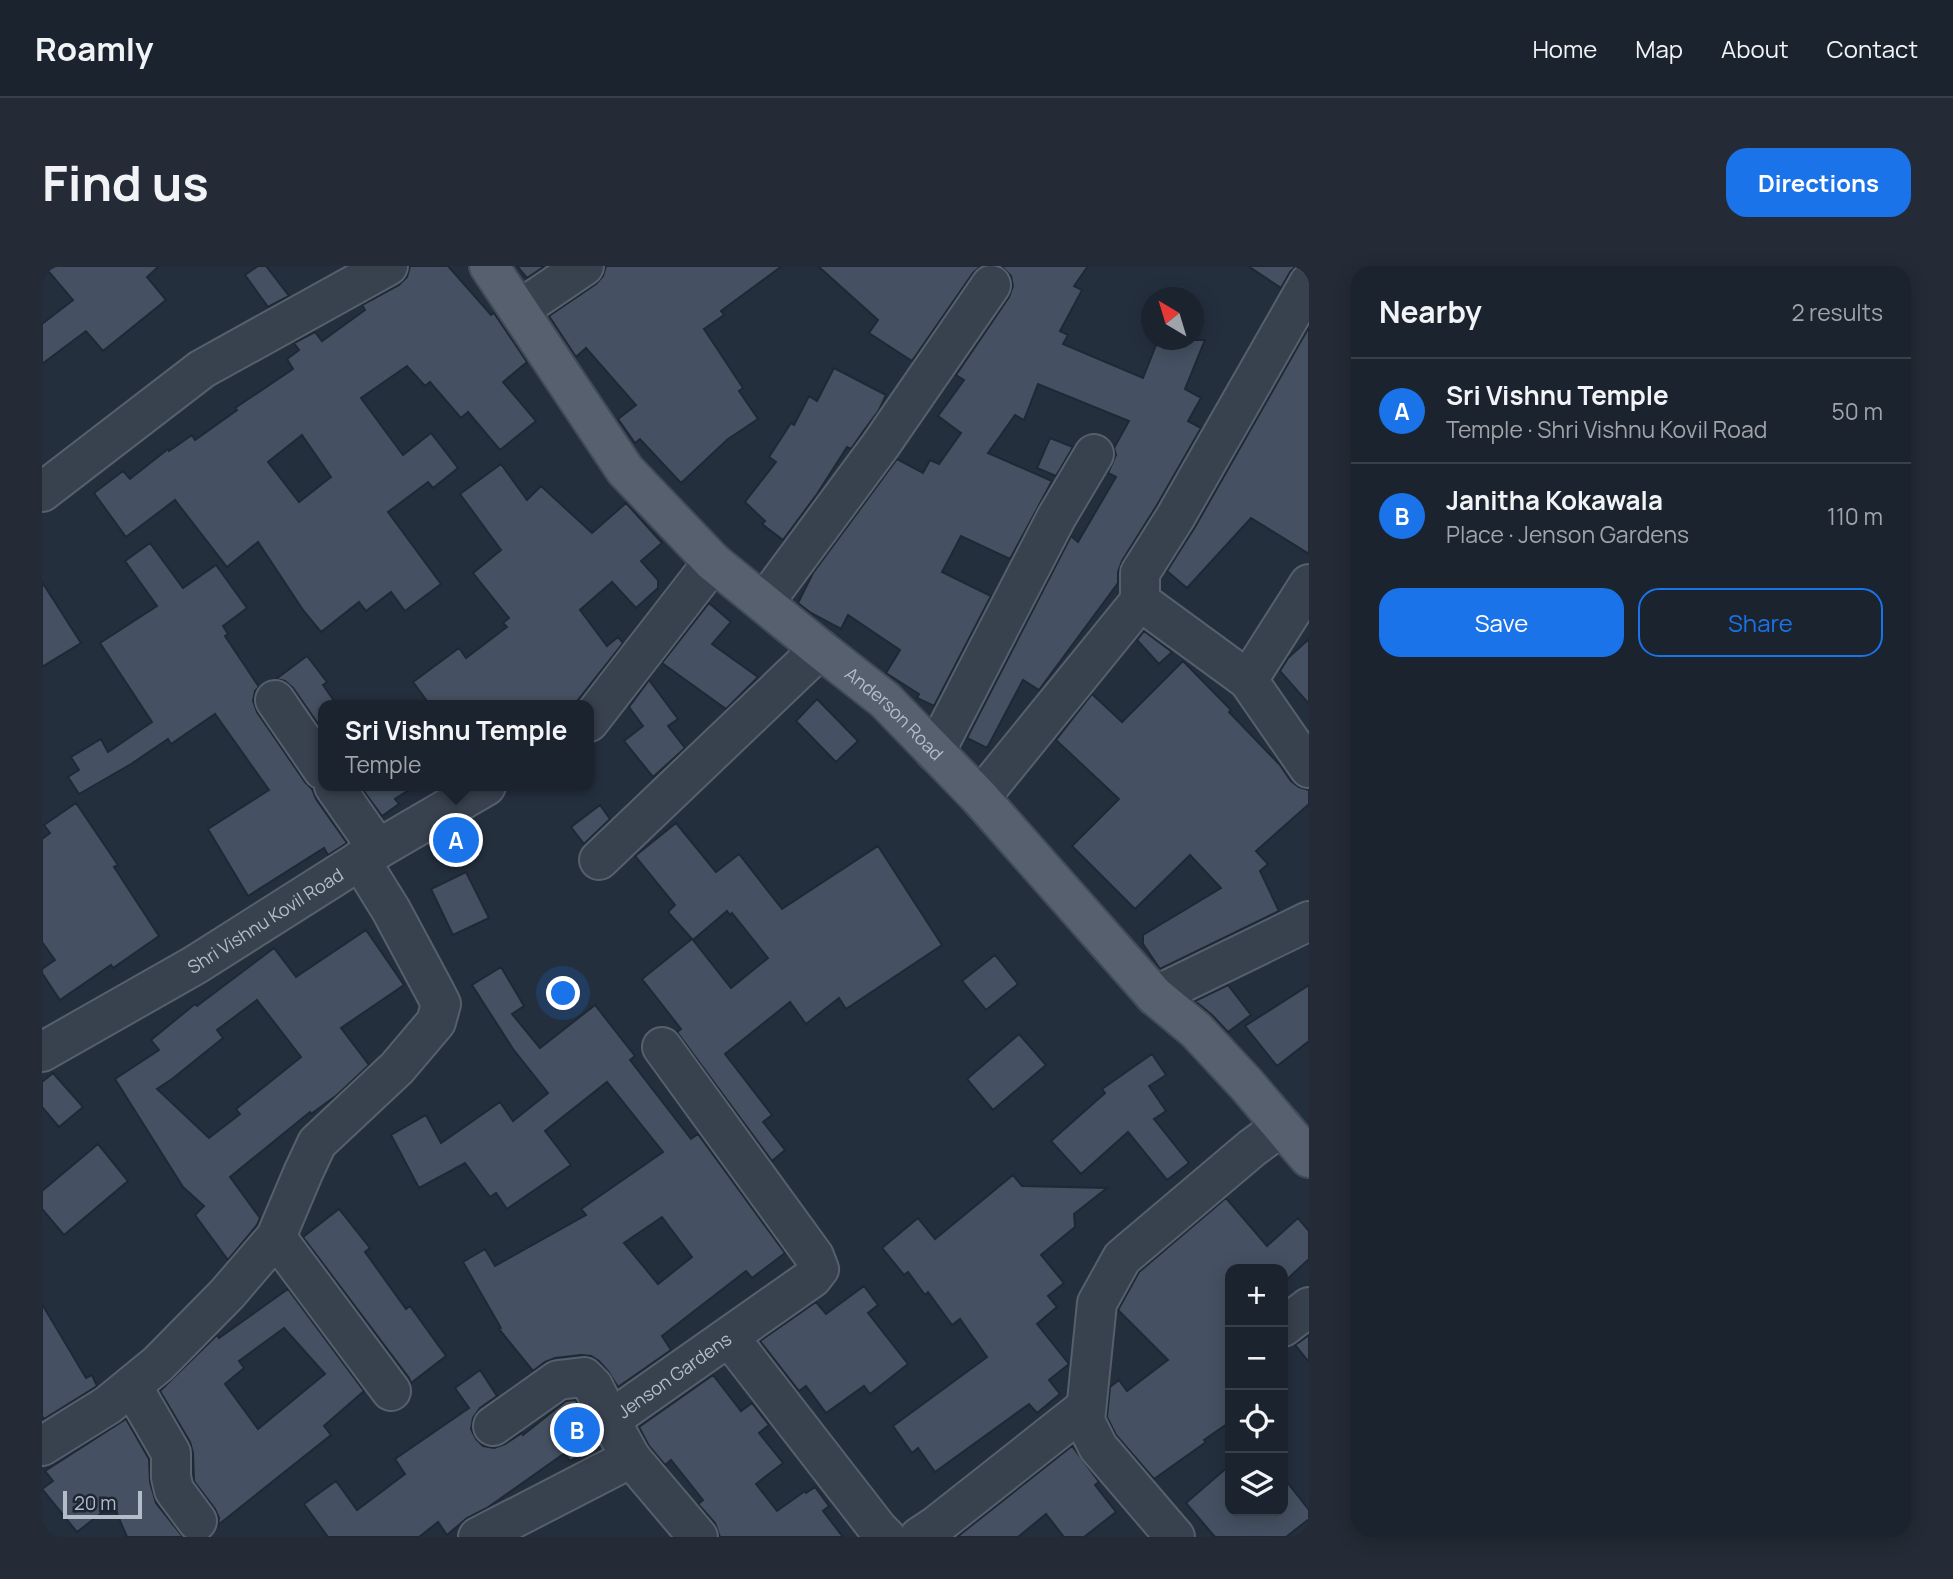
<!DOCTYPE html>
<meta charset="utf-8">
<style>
:root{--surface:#1b232e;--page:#242b36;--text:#f1f3f6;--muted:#a0a4aa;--line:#39404a;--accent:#1a73e8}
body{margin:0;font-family:Manrope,sans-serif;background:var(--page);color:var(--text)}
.controls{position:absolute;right:21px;bottom:21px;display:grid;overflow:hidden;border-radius:14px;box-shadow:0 4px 18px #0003}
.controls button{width:63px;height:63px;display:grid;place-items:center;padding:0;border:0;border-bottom:2px solid var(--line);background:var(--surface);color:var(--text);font:35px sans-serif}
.compass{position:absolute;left:1099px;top:21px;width:63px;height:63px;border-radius:50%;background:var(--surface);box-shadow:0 4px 18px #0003;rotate:322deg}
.scale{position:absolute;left:21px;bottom:18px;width:79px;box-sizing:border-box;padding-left:7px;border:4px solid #b4bcc9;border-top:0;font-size:19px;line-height:24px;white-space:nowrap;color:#b4bcc9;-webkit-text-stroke:5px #1d2633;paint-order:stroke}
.you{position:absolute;left:522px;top:728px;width:24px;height:24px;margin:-18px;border:5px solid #fff;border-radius:50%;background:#1a73e8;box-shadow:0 0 0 10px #1a73e833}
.badge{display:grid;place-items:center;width:46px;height:46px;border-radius:50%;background:var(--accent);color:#fff;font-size:23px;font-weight:700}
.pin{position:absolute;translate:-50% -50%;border:4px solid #fff;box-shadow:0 2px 7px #0006}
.popup{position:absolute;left:276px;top:434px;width:276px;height:91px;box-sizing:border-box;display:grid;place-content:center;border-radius:14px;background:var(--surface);filter:drop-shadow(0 2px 5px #0005);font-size:23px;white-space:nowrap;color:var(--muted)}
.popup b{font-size:26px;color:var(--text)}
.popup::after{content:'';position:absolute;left:50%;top:100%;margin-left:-14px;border:14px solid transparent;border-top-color:var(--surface)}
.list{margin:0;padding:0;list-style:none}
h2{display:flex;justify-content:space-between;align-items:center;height:91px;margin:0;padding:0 28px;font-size:30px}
h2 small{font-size:23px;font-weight:400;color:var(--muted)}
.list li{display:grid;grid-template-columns:46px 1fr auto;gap:21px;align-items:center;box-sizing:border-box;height:105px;padding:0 28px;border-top:2px solid var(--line)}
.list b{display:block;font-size:26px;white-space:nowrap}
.list p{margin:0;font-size:23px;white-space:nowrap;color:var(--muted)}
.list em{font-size:23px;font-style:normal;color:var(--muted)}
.actions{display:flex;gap:14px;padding:21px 28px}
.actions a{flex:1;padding:16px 0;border:2px solid var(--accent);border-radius:21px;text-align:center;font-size:24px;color:var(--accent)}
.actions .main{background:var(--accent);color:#fff}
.icon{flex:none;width:38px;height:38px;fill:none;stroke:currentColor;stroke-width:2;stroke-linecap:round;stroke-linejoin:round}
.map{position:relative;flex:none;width:1267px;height:1271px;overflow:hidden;border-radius:21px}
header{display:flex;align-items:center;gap:42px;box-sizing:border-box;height:98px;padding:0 35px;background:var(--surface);border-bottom:2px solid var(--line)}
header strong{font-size:33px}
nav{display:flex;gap:38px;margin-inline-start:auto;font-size:24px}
.intro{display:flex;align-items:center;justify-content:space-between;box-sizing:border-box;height:168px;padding:0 42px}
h1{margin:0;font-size:49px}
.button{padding:18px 32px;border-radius:21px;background:var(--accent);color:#fff;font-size:24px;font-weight:700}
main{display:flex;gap:42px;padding:0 42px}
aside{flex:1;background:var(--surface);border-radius:21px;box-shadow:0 4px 18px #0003}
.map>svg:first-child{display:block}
.building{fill:#455162;stroke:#1f2835;stroke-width:2;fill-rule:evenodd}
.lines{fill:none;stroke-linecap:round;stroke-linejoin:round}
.minor-casing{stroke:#565f6c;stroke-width:42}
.major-casing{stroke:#414a57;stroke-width:42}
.minor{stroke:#38414e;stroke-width:38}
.major{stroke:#56606e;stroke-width:38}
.labels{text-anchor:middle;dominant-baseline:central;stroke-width:7;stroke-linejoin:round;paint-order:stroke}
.street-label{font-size:18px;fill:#b4bcc9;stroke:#1d2633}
</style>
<header>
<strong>Roamly</strong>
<nav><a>Home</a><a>Map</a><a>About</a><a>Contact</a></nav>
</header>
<div class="intro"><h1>Find us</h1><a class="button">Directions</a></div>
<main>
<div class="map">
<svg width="1267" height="1271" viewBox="0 0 1267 1271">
<rect width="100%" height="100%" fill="#242f3e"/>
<path class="building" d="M2 0H117L105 11 124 34 61 85 44 65 0 98V58L31 34Z
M216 0H224L247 30 226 41 203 9Z
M368 0H406L449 49 452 47 485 96 461 116 494 155 458 184 426 146 419 152 388 116 383 120 365 100 319 132 361 189 389 167 416 202 391 222 386 216 346 246 399 318 363 345 349 326 324 345 317 336 279 366 261 344 216 276 185 301 133 234 84 271 52 227 81 205 88 213 126 183 127 185 150 169 153 174 195 144 193 142 251 103 245 93 257 84 252 77 273 66 280 75 323 44 320 39 357 19 365 11ZM260 169 289 211 257 236 226 196Z
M475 0H503L485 12Z
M564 0H740L679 45 682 49 662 63 701 122 697 125 716 153 686 173 639 217 598 173 593 177 576 153 594 139 544 82 534 91 507 50 554 18 561 10Z
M776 0H939L931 7 870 95 827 67 836 54Z
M959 0H1046L1032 20 1040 24 1018 65 1026 69 1021 78 1101 112 1116 74H1163L1143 123 1159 132 1146 155 1159 162 1115 239 1080 295 1076 306V317L997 424 981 414 945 482 925 472 1029 270 1036 276 1074 211 1066 207 1074 189 1072 182 1087 155 996 118 982 154 973 149 946 187 1010 215 968 293 919 270 900 306 949 330 892 440 875 432 877 428 844 407 858 384 806 349 799 363 769 347 756 337 771 307 855 193 881 207 888 194 897 198 919 167 896 150 922 114 914 109 967 31 971 20 969 10Z
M1206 0H1254L1248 6 1239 22Z
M1267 61V288L1209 252 1145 322 1125 305 1153 261Z
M792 102 844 129 837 144 820 167 809 183 805 181 775 228 741 274 720 258 723 255 703 236 734 196 727 191 749 157 752 159 767 130 775 135Z
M1008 172 1031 181 1014 210 995 202Z
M459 198 485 234 499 220 550 267 584 237 620 277 599 295 616 314V322L594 342 570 316 538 344 565 380 576 371 581 377 532 439H388L371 416 417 382 424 392 465 361 461 357 467 352 431 307 459 284 418 228Z
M108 277 141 322 174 299 205 342 181 360 186 368 183 370 217 421 213 425 211 435 215 446 263 516 270 523 274 533 305 577 286 589 282 582 206 630 166 563 227 524 173 448 129 478 126 473 89 498 37 528 26 511 37 504 29 491 59 473 66 486 110 456 58 377 115 340 83 295Z
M0 316 39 377 0 401Z
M667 337 689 356 670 378 716 411 684 443 620 397Z
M1102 365 1130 386 1117 398 1095 374Z
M1267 373V438L1238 405 1246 392Z
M265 390 285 416 281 419 295 439H281V465L251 422 243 415 234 413Z
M1141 395 1189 444 1187 446 1238 499 1249 515 1257 521 1267 524V538L1214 585 1226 598 1218 605 1237 645 1118 703 1101 678V669L1179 622 1148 589 1093 643 1030 580 1077 533 1014 474 1050 428 1080 456Z
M607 414 636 453 626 460 643 482 611 511 582 475 601 460 587 441Z
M775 433 816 475 794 496 754 455Z
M318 520H373L353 533 357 538 340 550Z
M34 537 76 599 72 601 117 670 71 702 69 699 18 734 0 707V703L13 694 0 676V573L8 567 2 559Z
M558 539 568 553 542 578 529 561Z
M634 557 674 606 697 588 740 643 836 580 900 679 804 743 797 732 764 758 748 736 683 788 730 849 721 856 743 884 730 895 635 766 639 763 600 713 650 673 626 646 633 639 593 590ZM685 645 688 649 690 647 726 692 689 722 651 674Z
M424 606 447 652 411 669 389 623Z
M324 664 362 719 299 762 327 799 295 829 269 848 268 846 188 911 218 952 215 959 186 994 153 949 162 940 141 921 73 813 117 784 109 774 153 738 155 740 232 682 254 711ZM215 734 259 791 194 843 198 848 167 872 115 823 130 813 181 772 175 764Z
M953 689 976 718 944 744 920 715Z
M459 701 482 740 470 748 498 782 553 739 593 790 588 794 649 873 656 868 743 987 710 1012 704 1005 620 1070 629 1084 576 1121 566 1105 557 1095 549 1090 539 1089 513 1092 503 1096 491 1105 457 1063 459 1062 421 996 443 983 453 1000 544 949 539 943 621 886 565 816 503 865 529 899 465 943 454 927 448 931 423 897 377 922 349 869 384 849 399 877 458 836 471 855 506 827 471 783 430 719ZM620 951 650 991 616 1018 582 977Z
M1186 719 1209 749 1186 766 1170 749 1153 735Z
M1267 719V775L1235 800 1203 760Z
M977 768 1004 799 951 844 925 813Z
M1110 788 1124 809 1107 820 1124 845 1112 853 1147 897 1125 914 1086 866 1039 908 1009 875 1063 827 1060 823Z
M11 807 41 841 17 861 0 841V816Z
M56 878 86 915 22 969 0 943V925Z
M971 909 980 920 1065 922 1032 948 1033 961 999 989 1022 1017 1006 1030 1015 1041 995 1058 1027 1098 1007 1114 1018 1128 995 1147 987 1138 893 1206 876 1182 870 1187 851 1160 945 1091 918 1053 910 1059 886 1026 883 1029 866 1006 862 1009 840 982 876 952 893 973Z
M1184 932 1225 980 1256 952 1267 965V993L1241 1017V1003H1188V1156L1162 1174 1164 1176 1112 1213 1074 1169 1065 1151 1068 1121 1077 1114 1085 1125 1126 1094 1076 1044 1097 1006Z
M297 943 328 982 323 986 364 1043 368 1040 404 1090 369 1117 367 1112 261 971Z
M822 1020 836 1039 826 1047 866 1098 828 1128 822 1120 784 1147 764 1120 757 1125 718 1075 774 1036 784 1048Z
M246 1023 322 1125 282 1160 289 1169 176 1259 177 1252 173 1243 152 1215 151 1187 148 1176 118 1125 175 1069 177 1072ZM242 1062 283 1108 216 1163 183 1118 202 1102 197 1095Z
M0 1038 44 1112 50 1109 55 1120 2 1153 0 1150Z
M1267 1069V1096L1253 1079Z
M438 1104 455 1130 438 1142 431 1152 429 1163 434 1173 441 1180 452 1182 463 1178 480 1167 481 1169 524 1135 534 1134 558 1180 528 1195 523 1187 445 1242 425 1252 405 1269 396 1256 377 1271H286L262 1238 294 1215 315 1244 363 1208 353 1193 427 1142 413 1122Z
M671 1109 699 1145 710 1137 727 1159 717 1167 741 1197 714 1218 735 1245 763 1225 764 1227 773 1221 787 1240 781 1245 801 1271H678L673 1257 656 1238 661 1234 629 1194 623 1199 607 1180 597 1161Z
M84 1153 107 1193 108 1216 114 1237 141 1271H85L71 1238 35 1266 0 1223 11 1215 3 1205Z
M1030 1180 1057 1216 1053 1219 1074 1246 1042 1271H1022L1004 1248 976 1271H915Z
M1188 1199V1245H1241V1211L1267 1244V1253L1244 1271H1173L1144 1237Z"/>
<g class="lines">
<defs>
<g id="minor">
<path d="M1267 17 1134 250 1098 307V335L1206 414 1267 318"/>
<path d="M477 44 542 0"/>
<path d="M0 226 160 103 346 0"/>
<path d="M722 337 838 180 949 19"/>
<path d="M1206 414 1267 502"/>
<path d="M233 434 281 504"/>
<path d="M547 456 671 296"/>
<path d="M893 486 1014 252 1052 188"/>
<path d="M292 520 336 583"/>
<path d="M938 532 1098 335"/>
<path d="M557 594 778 383"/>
<path d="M1113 730 1267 655"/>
<path id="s1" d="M0 786 153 699 336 583 444 520"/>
<path d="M234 971 349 1125"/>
<path d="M1241 1061 1267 1041"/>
<path d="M687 1071 836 1263 844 1271"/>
<path d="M90 1120 129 1187V1211L132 1224 155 1255"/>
<path d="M451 1160 516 1114 542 1111 551 1120 568 1154"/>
<path d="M0 1180 66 1139 116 1098 185 1028 234 971 261 907 275 877 355 802 394 756 399 738 393 726 349 644 318 594"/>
<path d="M589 1192 656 1271"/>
<path id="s2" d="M436 1271 589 1192 568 1154 770 1012 777 1003 772 990 620 781"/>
<path d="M877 1271 895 1259 1043 1142"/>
<path d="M1133 1271 1056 1181 1043 1155 1055 1037 1080 992 1210 882 1240 860"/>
</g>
<g id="major">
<path id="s3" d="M447 0 583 204 671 296 778 383 843 434 938 532 1113 730 1154 764 1205 819 1267 892"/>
</g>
</defs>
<use href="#minor" class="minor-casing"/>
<use href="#major" class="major-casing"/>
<use href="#minor" class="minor"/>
<use href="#major" class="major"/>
</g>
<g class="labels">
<g class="street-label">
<text stroke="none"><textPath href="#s3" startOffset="609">Anderson Road</textPath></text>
<text stroke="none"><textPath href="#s1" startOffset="259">Shri Vishnu Kovil Road</textPath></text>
<text stroke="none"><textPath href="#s2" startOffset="294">Jenson Gardens</textPath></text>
</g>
</g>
</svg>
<div class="controls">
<button>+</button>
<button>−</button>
<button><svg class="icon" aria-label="locate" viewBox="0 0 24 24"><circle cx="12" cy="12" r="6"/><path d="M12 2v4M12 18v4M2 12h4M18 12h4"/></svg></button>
<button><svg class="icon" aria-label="layers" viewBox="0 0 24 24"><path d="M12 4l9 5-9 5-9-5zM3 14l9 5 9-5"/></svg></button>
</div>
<svg class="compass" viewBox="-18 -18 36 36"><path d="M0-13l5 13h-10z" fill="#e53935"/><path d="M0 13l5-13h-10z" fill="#a0a4aa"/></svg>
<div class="scale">20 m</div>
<div class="you"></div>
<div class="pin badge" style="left:414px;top:574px">A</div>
<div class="popup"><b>Sri Vishnu Temple</b>Temple</div>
<div class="pin badge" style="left:535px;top:1164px">B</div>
</div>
<aside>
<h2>Nearby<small>2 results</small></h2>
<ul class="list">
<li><span class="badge">A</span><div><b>Sri Vishnu Temple</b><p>Temple · Shri Vishnu Kovil Road</p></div><em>50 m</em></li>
<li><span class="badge">B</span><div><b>Janitha Kokawala</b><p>Place · Jenson Gardens</p></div><em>110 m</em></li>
</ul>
<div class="actions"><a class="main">Save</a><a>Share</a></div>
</aside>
</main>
